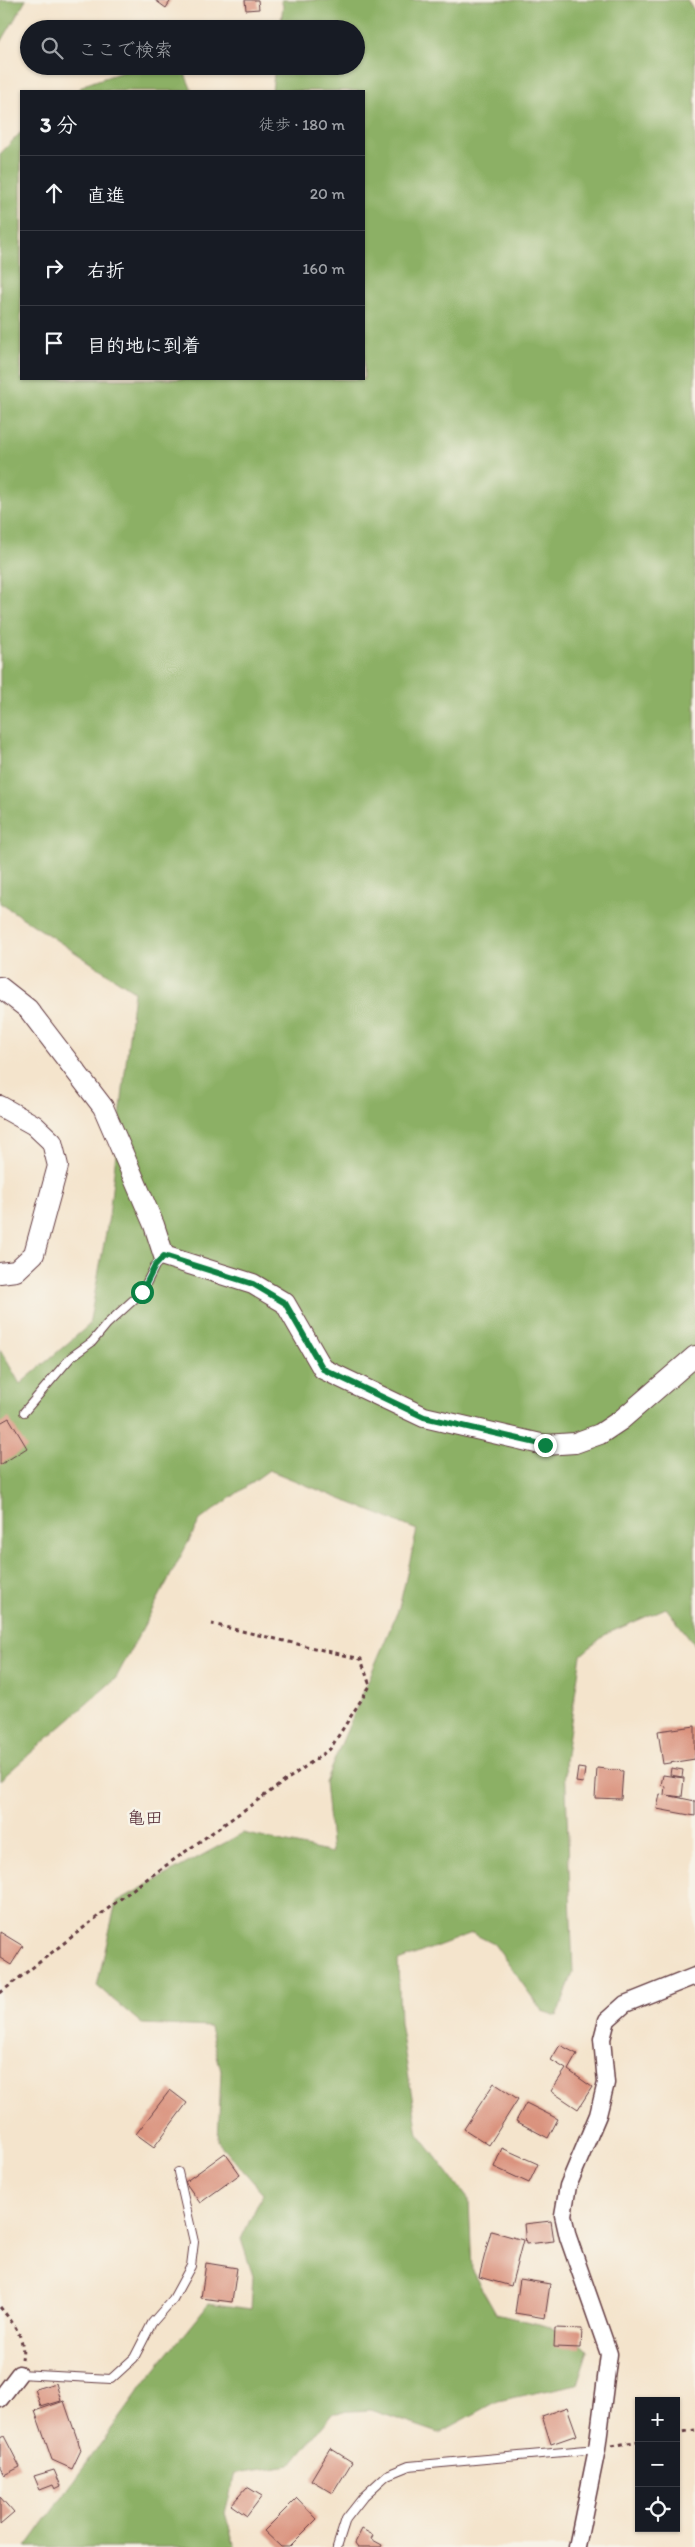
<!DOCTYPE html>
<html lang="ja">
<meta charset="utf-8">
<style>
:root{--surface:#171b24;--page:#242831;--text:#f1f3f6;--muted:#9ea1a6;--line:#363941}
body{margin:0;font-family:Itim,"Klee One",sans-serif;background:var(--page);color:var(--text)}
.controls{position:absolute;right:15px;bottom:15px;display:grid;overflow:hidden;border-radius:0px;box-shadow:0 1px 4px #0004}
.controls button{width:45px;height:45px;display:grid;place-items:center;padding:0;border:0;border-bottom:1px solid var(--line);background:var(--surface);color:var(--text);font:25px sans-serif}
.stop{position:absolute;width:15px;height:15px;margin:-11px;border:4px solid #0b8043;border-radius:50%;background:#fff}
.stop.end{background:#0b8043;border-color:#fff;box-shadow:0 1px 5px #0008}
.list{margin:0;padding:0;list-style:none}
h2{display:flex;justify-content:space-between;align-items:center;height:65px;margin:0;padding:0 20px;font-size:21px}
h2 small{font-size:16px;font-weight:400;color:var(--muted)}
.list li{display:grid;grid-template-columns:32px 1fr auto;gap:15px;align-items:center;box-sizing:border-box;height:75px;padding:0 20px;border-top:1px solid var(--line)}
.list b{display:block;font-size:19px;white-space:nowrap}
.list em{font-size:16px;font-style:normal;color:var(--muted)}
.icon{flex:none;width:28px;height:28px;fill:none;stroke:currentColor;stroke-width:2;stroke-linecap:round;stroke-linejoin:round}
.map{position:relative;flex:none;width:695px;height:2547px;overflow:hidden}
.search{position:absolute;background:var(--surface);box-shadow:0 1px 4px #0004;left:20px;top:20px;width:345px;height:55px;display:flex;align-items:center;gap:12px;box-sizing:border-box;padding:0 18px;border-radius:28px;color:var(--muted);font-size:19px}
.panel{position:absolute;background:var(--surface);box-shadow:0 1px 4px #0004;left:20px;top:90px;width:345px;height:290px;border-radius:0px}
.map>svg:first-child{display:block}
.forest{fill:#8cb065;stroke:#6b6848}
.building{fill:#da937e}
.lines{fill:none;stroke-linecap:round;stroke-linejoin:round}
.service-casing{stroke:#643d43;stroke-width:10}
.minor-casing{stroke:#643d43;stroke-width:19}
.tertiary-casing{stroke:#643d43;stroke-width:22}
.path{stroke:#643d43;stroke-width:3;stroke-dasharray:4 4;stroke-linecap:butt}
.service{stroke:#fff;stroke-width:8}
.minor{stroke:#fff;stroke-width:16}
.tertiary{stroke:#fff;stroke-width:20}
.route{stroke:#0b8043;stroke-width:6}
.labels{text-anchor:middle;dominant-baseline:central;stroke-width:5;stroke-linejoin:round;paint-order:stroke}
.neighbourhood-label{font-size:18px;fill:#4a1f2b;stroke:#f7f3e8}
</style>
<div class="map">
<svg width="695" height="2547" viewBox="0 0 695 2547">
<rect width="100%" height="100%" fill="#f7f3e8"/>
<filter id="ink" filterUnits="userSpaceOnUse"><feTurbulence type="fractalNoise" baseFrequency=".02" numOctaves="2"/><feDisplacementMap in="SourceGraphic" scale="10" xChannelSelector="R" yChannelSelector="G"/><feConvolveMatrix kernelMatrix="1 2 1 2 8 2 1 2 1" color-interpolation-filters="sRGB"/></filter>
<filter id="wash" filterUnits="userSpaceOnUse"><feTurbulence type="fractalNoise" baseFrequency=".0096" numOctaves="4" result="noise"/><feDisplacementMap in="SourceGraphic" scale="20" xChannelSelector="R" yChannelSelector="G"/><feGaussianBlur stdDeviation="1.12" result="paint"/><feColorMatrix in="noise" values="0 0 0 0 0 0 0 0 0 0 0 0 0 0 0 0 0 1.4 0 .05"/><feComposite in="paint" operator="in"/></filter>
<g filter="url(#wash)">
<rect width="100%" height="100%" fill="#f4e4cc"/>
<path class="forest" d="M0 0H26L0 44Z
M281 0H687L695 12V1645L666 1608 606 1634 581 1655 565 1761 573 1973 557 2016 542 2011 494 1944 472 1933 398 1961 400 2023 418 2134 469 2200 472 2271 496 2314 567 2331 588 2350 577 2384 498 2401 439 2433 371 2410 334 2412 291 2465 235 2473 225 2513 235 2547H26L149 2377 209 2303 251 2309 253 2276 241 2239 263 2193 218 2142 221 2071 210 2027 142 2024 97 1986 116 1902 243 1833 332 1853 325 1782 399 1608 417 1530 269 1470 200 1520 116 1678 0 1780V1349L20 1384 89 1325 109 1216 134 991 0 903V154L21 132V379H364V91H272L275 66H356V29H280L283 6Z
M140 66H182L192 91H76L86 84Z"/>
<g id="blocks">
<path class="building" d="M155 0H171L166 8Z
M245 0H258L259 9 246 10Z
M9 1418 27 1448 0 1465V1423Z
M695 1726V1759L663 1764 658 1731Z
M578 1768 585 1769 583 1783 576 1782Z
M597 1768 623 1771 621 1799 595 1798Z
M671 1768 683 1770 682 1777 670 1775Z
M663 1775 684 1778 682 1797 666 1795 695 1801V1816L657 1809 660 1794 664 1795 665 1786 661 1785Z
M0 1932 23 1946 11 1965 0 1958Z
M560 2045 577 2054 568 2070 592 2087 578 2109 551 2091 566 2069 551 2060Z
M494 2083 518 2099 489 2145 464 2129Z
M170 2090 187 2103 154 2147 136 2134Z
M526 2103 558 2119 548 2138 516 2121Z
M502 2148 538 2164 529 2183 494 2167Z
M225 2153 240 2174 200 2203 185 2182Z
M551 2221 554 2241 526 2244 524 2224Z
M491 2231 523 2240 511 2286 479 2277Z
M206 2263 237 2268 232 2302 201 2298Z
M520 2279 550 2284 545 2318 515 2313Z
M555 2328 582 2329 581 2348 554 2347Z
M56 2383 61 2401 41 2407 35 2389Z
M64 2401 81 2450 72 2469 52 2460 35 2411Z
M567 2407 577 2435 551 2444 542 2416Z
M4 2436 20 2467 4 2475 0 2468V2438Z
M330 2448 352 2462 333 2493 311 2480Z
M54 2470 61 2486 55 2489 53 2485 40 2490 34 2476Z
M247 2487 262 2496 247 2516 231 2505Z
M0 2497 14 2513 0 2525Z
M297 2498 317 2519 289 2547H281L264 2531Z
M362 2529 373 2535 371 2539 382 2545 381 2547H358L355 2543Z"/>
</g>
</g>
<g filter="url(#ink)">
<use href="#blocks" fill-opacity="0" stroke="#643d43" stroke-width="1"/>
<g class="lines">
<defs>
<path id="service" d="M24 1412 71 1357 92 1342 107 1324 142 1292 155 1266 164 1256
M19 2374 111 2379 134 2358 152 2323 173 2299 191 2266 194 2242 178 2172
M337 2547 346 2519 364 2496 387 2475 409 2466 597 2449"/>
<path id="minor" d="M0 2399 19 2374
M577 2547 597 2449 609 2354 568 2237 563 2215 568 2186 598 2115 606 2083 602 2039 607 2020 625 2004 695 1976"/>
<path id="tertiary" d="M0 987 28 1009 103 1107 154 1225 164 1256 253 1284 285 1303 323 1369 424 1417 545 1445 575 1443 600 1434 621 1420 695 1356
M0 1106 34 1125 52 1142 58 1166 34 1254 16 1271 0 1273"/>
</defs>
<use href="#service" class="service-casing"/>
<use href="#minor" class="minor-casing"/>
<use href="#tertiary" class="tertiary-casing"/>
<path class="path" d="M0 1993 137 1886 330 1749 370 1686 361 1659 212 1624
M0 2307C13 2323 26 2337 22 2359
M676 2433 695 2430
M612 2446 639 2441"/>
<use href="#service" class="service"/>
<use href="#minor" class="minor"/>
<use href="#tertiary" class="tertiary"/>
</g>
</g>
<g class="lines" filter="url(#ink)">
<path class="route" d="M142 1292 155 1266 164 1256 253 1284 285 1303 323 1369 424 1417 545 1445"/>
</g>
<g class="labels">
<g class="neighbourhood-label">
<text x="145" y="1818">亀田</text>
</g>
</g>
</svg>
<div class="controls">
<button>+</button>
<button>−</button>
<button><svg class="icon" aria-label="locate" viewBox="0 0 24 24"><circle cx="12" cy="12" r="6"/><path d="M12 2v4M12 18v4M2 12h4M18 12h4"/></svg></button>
</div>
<div class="stop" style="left:142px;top:1292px"></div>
<div class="stop end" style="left:545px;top:1445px"></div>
<div class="search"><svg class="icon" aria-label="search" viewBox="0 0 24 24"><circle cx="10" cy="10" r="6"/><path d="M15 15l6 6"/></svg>ここで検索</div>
<section class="panel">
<h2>3 分<small>徒歩 · 180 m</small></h2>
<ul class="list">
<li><svg class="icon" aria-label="ahead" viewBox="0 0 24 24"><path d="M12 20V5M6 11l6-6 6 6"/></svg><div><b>直進</b></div><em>20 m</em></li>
<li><svg class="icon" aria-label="right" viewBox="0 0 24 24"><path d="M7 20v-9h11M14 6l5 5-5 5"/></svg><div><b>右折</b></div><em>160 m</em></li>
<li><svg class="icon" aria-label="arrive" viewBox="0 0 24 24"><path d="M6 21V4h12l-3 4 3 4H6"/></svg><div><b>目的地に到着</b></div></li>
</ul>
</section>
</div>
